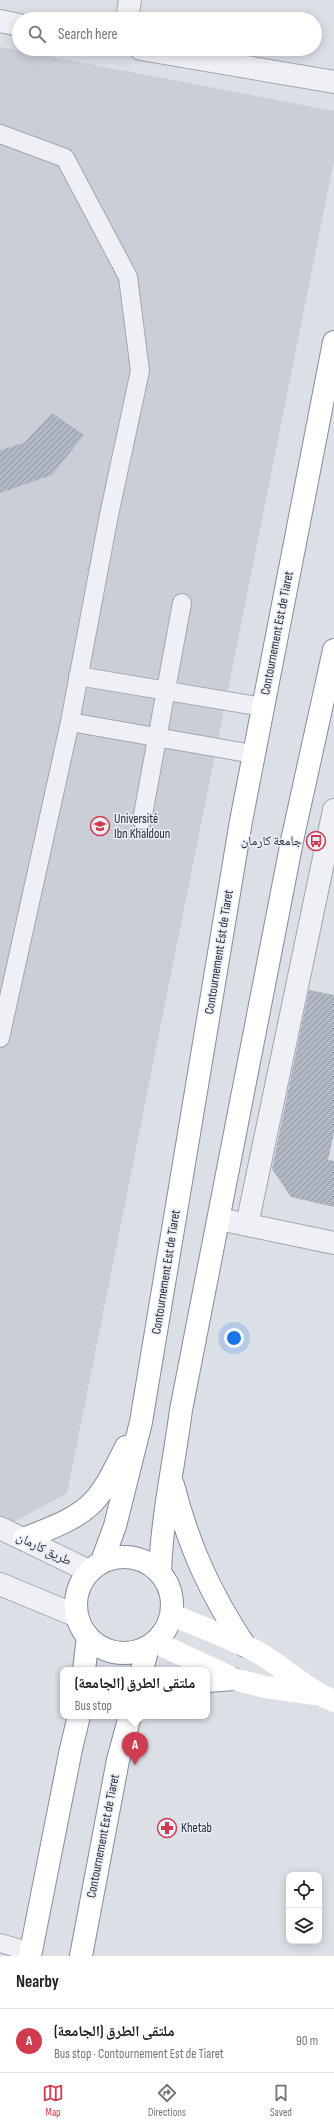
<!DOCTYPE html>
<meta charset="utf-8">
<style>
:root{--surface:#fff;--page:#f6f6f6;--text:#202124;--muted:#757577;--line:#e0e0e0;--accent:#d13b50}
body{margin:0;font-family:"Sofia Sans Condensed","Noto Naskh Arabic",sans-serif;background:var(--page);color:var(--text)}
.controls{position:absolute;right:12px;bottom:12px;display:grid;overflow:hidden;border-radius:8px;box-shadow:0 2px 10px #0003}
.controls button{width:36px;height:36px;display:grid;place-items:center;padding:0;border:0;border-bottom:1px solid var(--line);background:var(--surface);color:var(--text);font:20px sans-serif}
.you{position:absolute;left:234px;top:1338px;width:14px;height:14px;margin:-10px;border:3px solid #fff;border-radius:50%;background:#1a73e8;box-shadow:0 0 0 6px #1a73e833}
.badge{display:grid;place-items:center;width:26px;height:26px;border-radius:50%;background:var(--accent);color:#fff;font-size:13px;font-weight:700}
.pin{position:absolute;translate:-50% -33px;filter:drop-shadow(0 1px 2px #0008)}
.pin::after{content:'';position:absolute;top:21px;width:14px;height:12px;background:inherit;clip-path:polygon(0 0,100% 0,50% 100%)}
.popup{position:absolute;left:60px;top:1667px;width:150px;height:52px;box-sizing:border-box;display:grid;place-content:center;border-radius:8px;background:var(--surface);filter:drop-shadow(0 1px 3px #0005);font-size:13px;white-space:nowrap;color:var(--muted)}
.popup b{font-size:15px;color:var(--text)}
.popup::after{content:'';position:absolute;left:50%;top:100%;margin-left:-8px;border:8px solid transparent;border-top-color:var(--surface)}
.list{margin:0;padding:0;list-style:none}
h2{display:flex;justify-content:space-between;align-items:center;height:52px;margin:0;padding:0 16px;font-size:17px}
h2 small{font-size:13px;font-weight:400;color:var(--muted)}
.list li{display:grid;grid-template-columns:26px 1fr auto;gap:12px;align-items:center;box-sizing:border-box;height:64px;padding:0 16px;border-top:1px solid var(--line)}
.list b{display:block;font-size:15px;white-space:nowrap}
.list p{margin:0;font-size:13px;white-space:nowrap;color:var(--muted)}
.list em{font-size:13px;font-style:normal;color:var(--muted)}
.icon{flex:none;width:22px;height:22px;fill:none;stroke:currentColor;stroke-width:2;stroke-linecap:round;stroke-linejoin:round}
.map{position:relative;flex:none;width:334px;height:1956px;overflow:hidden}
.search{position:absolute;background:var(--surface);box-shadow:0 2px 10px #0003;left:12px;right:12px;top:12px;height:44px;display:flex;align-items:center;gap:10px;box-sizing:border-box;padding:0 14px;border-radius:22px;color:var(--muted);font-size:15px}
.sheet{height:116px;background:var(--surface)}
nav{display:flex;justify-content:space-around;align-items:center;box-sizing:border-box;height:56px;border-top:1px solid var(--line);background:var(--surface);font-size:11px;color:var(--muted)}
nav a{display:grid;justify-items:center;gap:2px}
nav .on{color:var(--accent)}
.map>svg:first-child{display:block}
.built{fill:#c9ced8}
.building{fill:url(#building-hatch)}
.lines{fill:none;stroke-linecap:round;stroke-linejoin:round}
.service-casing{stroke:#a1a6b0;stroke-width:20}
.minor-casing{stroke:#a1a6b0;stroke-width:24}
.tertiary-casing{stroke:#a1a6b0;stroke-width:24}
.trunk-casing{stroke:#828d9d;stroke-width:24}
.service{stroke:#eef0f5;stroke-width:18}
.minor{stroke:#eef0f5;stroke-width:22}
.tertiary{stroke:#eef0f5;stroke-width:22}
.secondary{stroke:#fff;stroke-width:22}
.trunk{stroke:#fff;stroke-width:22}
.labels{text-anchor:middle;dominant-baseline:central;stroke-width:3;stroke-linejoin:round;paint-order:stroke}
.street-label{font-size:13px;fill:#252d3c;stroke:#eaeef4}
.poi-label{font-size:13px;fill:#252d3c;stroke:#eaeef4;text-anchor:start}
</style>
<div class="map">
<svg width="334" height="1956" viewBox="0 0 334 1956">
<defs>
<pattern id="building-hatch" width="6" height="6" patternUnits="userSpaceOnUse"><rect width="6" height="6" fill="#b2b8c3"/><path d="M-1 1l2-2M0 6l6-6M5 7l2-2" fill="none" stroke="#9196a0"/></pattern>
</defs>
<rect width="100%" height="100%" fill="#dbdfe6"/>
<path class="built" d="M0 47 334 111V160L67 1493 14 1522 0 1516Z"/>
<path class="building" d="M52 413 84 435 52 475 0 493V450L24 443Z
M309 990 334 995V1133L328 1160 334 1161V1207L291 1197 272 1169Z"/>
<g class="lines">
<defs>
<path id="service" d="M0 134 65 158 128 277 140 371 109 515 70 722 0 1038
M78 676 263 707
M70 722 253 754
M142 820 182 603
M0 1943 31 1952"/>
<path id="minor" d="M127 19 130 0
M0 21 19 25
M141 49 334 82
M219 1219 334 1243
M247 1225 334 810"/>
<path id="tertiary" d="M0 1528 89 1571
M0 1584 77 1616"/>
<path id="trunk" d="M173 1485C189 1547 210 1593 245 1646
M24 1539C47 1529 74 1521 92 1503 107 1488 116 1466 126 1447
M76 1605a48 48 0 1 1 96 0a48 48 0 1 1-96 0Z
M102 1561 115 1526 141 1422 241 821 334 342
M160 1572C162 1517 174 1464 181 1410L293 836 334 650
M84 1670 88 1637
M142 1670 148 1647
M207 1681 234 1679
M30 1956 71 1749 79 1716
M81 1956 118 1760 130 1716"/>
</defs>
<use href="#service" class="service-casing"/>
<use href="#minor" class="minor-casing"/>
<use href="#tertiary" class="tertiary-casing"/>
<use href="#trunk" class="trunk-casing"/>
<use href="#service" class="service"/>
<use href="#minor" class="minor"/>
<use href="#tertiary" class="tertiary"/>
<path class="secondary" d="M172 1615C201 1627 231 1638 259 1653 285 1668 306 1690 334 1701
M155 1642 234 1679 265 1687 315 1694"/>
<use href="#trunk" class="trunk"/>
</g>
<defs>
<symbol id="university-ring" viewBox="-11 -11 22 22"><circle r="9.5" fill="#eaeef4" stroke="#d13b50" stroke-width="1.5"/><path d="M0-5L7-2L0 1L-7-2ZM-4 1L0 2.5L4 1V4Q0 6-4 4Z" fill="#d13b50"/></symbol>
<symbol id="bus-ring" viewBox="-11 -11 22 22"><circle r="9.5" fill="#eaeef4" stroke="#d13b50" stroke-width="1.5"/><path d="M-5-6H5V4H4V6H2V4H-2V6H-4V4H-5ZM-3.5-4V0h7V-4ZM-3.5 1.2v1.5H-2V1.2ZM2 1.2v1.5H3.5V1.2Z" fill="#d13b50"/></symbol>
<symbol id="pharmacy-ring" viewBox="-11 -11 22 22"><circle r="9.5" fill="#eaeef4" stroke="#d13b50" stroke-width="1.5"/><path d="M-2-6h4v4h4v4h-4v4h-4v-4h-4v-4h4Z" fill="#d13b50"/></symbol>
</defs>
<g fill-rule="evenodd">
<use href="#university-ring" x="89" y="815" width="22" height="22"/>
<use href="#bus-ring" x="305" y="830" width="22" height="22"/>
<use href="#pharmacy-ring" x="156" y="1817" width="22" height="22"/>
</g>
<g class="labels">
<g class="street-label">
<text transform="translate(277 633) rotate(-79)">Contournement Est de Tiaret</text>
<text transform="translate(219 952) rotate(-81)">Contournement Est de Tiaret</text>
<text transform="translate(166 1272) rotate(-81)">Contournement Est de Tiaret</text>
<text transform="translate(44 1549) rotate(26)">طريق كارمان</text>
<text transform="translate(103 1836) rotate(-79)">Contournement Est de Tiaret</text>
</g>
<g class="poi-label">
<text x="114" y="819">Université<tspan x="114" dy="15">Ibn Khaldoun</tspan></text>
<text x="302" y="841" text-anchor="end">جامعة كارمان</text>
<text x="181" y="1828">Khetab</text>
</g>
</g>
</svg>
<div class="controls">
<button><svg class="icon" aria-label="locate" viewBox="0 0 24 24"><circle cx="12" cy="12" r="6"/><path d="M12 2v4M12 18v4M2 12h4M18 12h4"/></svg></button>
<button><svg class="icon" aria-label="layers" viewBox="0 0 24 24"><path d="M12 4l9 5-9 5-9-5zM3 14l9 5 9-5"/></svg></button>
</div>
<div class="you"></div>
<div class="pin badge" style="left:135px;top:1765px">A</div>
<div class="popup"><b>ملتقى الطرق (الجامعة)</b>Bus stop</div>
<div class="search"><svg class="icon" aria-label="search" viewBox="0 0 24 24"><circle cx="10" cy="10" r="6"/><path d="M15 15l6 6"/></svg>Search here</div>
</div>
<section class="sheet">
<h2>Nearby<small></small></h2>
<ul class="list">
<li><span class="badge">A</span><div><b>ملتقى الطرق (الجامعة)</b><p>Bus stop · Contournement Est de Tiaret</p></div><em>90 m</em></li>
</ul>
</section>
<nav>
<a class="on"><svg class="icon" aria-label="map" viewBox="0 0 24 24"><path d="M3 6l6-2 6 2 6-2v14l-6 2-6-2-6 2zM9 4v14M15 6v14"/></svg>Map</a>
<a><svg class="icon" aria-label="directions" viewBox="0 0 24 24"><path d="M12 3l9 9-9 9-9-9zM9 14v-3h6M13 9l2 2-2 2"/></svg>Directions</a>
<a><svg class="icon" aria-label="saved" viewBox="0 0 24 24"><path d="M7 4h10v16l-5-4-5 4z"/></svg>Saved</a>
</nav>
